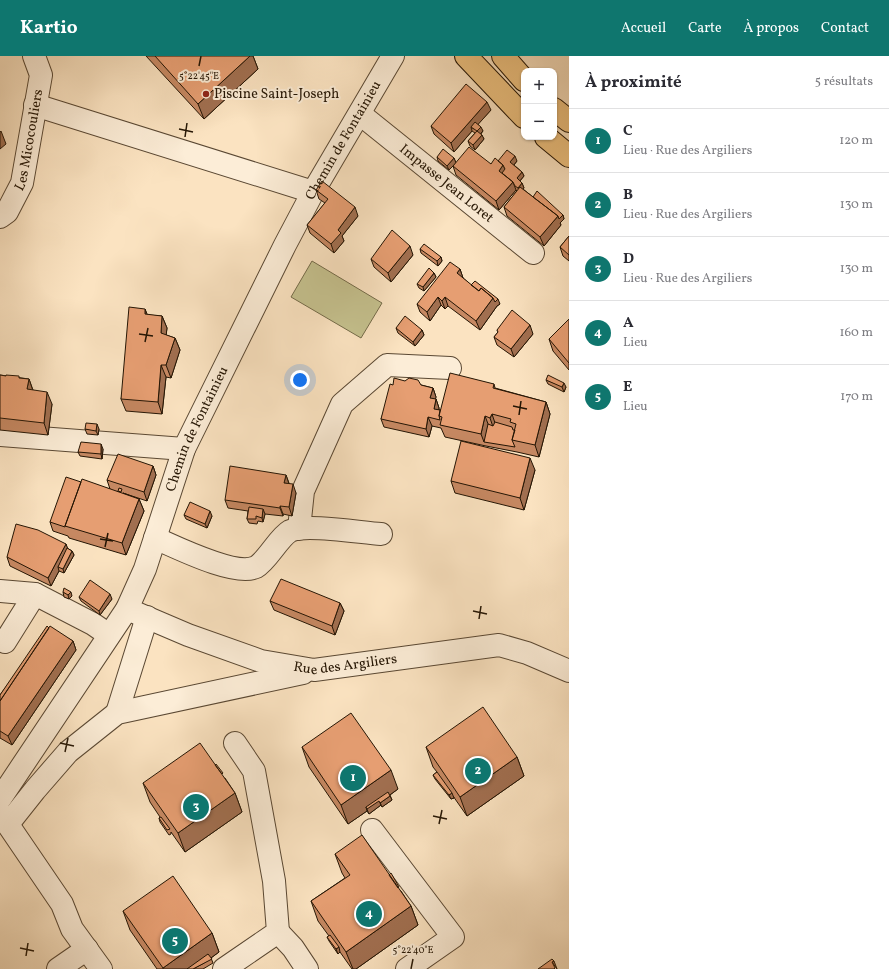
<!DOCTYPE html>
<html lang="fr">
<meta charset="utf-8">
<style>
:root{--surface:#fff;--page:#f2f2f3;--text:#2b2b33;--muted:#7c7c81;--line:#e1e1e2;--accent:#0f766e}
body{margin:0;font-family:Vollkorn,serif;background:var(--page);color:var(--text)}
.controls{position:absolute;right:12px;top:12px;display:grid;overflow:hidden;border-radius:8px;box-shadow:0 1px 3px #0004}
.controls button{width:36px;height:36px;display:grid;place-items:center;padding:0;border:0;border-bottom:1px solid var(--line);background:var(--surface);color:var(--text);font:20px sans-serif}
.you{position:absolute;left:300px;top:324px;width:14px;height:14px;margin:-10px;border:3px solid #fff;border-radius:50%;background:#1a73e8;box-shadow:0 0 0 6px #1a73e833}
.badge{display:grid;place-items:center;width:26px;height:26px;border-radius:50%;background:var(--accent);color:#fff;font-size:13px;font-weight:700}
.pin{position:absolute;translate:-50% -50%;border:2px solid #fff;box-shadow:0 1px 4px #0006}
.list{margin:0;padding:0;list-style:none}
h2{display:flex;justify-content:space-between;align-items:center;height:52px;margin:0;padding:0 16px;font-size:17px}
h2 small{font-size:13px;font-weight:400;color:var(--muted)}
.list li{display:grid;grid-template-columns:26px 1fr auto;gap:12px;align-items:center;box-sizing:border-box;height:64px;padding:0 16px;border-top:1px solid var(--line)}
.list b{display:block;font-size:15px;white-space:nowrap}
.list p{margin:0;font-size:13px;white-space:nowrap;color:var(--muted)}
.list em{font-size:13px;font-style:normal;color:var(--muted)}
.map{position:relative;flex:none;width:569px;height:913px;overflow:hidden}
header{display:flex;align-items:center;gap:24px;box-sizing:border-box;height:56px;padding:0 20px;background:var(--accent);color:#fff}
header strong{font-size:19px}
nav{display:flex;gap:22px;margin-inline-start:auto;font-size:14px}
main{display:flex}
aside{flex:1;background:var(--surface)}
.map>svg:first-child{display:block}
.green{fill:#c5c18e;stroke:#746b49}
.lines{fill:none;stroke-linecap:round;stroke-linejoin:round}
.minor-casing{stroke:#5a4833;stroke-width:24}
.major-casing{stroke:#241504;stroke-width:24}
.minor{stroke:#fcedd7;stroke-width:22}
.major{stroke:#eec280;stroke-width:22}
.wall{fill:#c68862;stroke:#241504}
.shaded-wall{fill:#a16f50;stroke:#241504}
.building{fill:#e69e72;stroke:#241504}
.ticks{fill:none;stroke:#241504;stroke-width:1.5}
.poi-dot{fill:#8f2418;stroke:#fcedd7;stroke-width:1.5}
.labels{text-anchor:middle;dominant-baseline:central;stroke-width:4;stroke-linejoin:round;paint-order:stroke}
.poi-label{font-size:14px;fill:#241504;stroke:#fcedd7;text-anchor:start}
.street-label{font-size:14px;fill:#241504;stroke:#fcedd7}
.ticks-label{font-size:10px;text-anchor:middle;fill:#241504;stroke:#fcedd7;stroke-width:4;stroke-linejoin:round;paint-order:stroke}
</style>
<header>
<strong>Kartio</strong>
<nav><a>Accueil</a><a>Carte</a><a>À propos</a><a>Contact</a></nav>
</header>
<main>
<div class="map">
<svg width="569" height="913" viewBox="0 0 569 913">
<rect width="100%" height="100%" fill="#fbe3c1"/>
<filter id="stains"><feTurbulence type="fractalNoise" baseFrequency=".005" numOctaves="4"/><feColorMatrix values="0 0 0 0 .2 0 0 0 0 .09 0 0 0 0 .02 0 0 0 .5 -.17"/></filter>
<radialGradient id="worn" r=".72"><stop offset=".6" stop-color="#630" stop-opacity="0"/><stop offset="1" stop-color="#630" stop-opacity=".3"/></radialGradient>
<path class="green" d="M312 205 382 247 361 282 291 241Z"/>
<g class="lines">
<defs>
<g id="minor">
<path d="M35 49 313 136"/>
<path id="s1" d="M360 58 533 197"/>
<path id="s2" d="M0 161 7 156 22 127 41 19 34 0"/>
<path d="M0 379 184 393"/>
<path d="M299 473 303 435 342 348 387 309 450 312"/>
<path d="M155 482C176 491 235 521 256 511 267 505 279 481 290 475 306 467 362 477 381 478"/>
<path d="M0 535 35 538 93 568 109 579"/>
<path id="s3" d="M127 553 188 579 261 605 314 614 499 589 527 597 569 615"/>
<path d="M5 586 35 538"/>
<path d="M117 657 147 561"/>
<path id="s4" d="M0 743 127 553 145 513 184 393 285 189 313 136 393 0"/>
<path d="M0 757 62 848 72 873 101 913"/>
<path d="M8 768 35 734 68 696 117 657 303 617"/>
<path d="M372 774 453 881 407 913"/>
<path d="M278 876 293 892 307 913"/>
<path d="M58 913 87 893"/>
<path d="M224 913 278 876 274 825 254 715 235 687"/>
</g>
<path id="major" d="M466 0 524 61
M503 0 524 24
M554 53 569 65
M546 81 569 100"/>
</defs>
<use href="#minor" class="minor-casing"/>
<use href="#major" class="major-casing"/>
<use href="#minor" class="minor"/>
<use href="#major" class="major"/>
</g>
<path class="wall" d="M146 0H253L258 13 204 63Z
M491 54 478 68 483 75 481 78 484 83 475 94 470 90 468 85 475 77 472 75 454 96 434 78 431 70Z
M437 101 454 102 456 107 449 114 438 105Z
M498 105H517L514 109 522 116 524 120 520 125 522 127 524 132 523 133 533 141 563 159 564 163 560 167 561 169 544 190 507 160 504 151 517 135 516 134 499 154 456 119 453 110 491 108Z
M316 134 358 160 342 180 344 185 334 197 310 177 307 169 325 147 319 143Z
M569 180V205L563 200 560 191Z
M420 193 441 201 442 205 438 210 421 197Z
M413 199 391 226 374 211 371 203Z
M460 213 463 222 471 229 500 248 497 250 480 274 448 250 445 253 441 249 430 265 420 256 417 248Z
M434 217 436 221 424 235 419 232 417 228Z
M145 253 147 259 162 260 167 272 166 279 175 282 180 294 171 322 166 321 162 358 126 355 121 343Z
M569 263V314L553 295 549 283Z
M396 272 422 274 424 279 415 290 398 277Z
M497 274 533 278 514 301 497 289 494 281 498 276Z
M0 319 29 323 33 334 52 348 48 379 0 374Z
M546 324 566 331 564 336 548 328Z
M494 328 495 332 546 346 550 358 539 401 517 396 486 390 445 381 441 372 432 370 429 381 384 371 381 363 393 329H421L433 332 436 341 435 343H436L439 352V354H440Z
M85 373H99L98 379 87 378Z
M103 393 102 403 80 400 78 396Z
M153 410 156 419 147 445 123 437 139 443 144 455 126 499 69 482 68 480 53 475 50 466 81 426 110 433 107 424Z
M535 414 524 454 455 437 451 425Z
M286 419 289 427 296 437 292 460 283 458V460L265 458 263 466 258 465 257 468 249 467 247 463 248 455 228 452 225 444Z
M184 459 212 460 207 472 186 463Z
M66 488 67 492 72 495 74 499 64 517 59 515 51 530 10 510 7 501Z
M63 536 72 540 69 543 64 541Z
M79 541 112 543 100 559 81 545Z
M270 545 340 547 344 555 335 579 274 554Z
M49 572 73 585 76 594 12 689 0 682V639Z
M302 691 398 733 390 739 392 744 382 751 381 749 369 758 367 755 348 768 309 711Z
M426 691 517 701 524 720 467 760 453 740 454 742 451 743 435 723 433 719 437 716 433 711Z
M225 722 235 737 242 756 185 796 171 776V778L169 779 160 766 159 762 160 761 150 746 143 727Z
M335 798 401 835 411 850 418 869 356 913H352L340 896 338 898 329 885 327 881 329 880 318 865 311 845 345 822 342 817Z
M123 855 212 877 219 896 211 902 213 907 203 913H157L130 874Z"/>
<path class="shaded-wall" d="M250 0H253L258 13 204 63 198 48Z
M487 46 491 54 474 73 471 71 472 75 454 96 451 87Z
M481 71 483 75 479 79 477 75Z
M1 75 6 88 0 93V76Z
M482 79 484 83 475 94 473 89Z
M515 100 517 105 512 111 510 106Z
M454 102 456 107 449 114 447 110Z
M503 109 507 117 504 121 499 115Z
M522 116 524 120 518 127 517 122Z
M513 126 516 134 499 154 496 145Z
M522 127 524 132 520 137 518 132Z
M355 151 358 160 342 180 344 185 334 197 331 188 338 174Z
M563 159 564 163 560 167 561 169 544 190 540 181 558 160Z
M410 190 413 199 391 226 388 217Z
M441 201 442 205 438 210 437 205Z
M460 213 463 222 460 226 457 217Z
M434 217 436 221 424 235 423 231Z
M438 241 441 249 430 265 427 256Z
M445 241 448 250 445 253 442 245Z
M493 242 498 243 500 248 497 250 480 274 476 265Z
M145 253 150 265 145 258Z
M162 260 167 272 165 289 161 277Z
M530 269 533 278 514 301 511 293Z
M422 274 424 279 415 290 413 286Z
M175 282 180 294 171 322 166 309Z
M161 309 166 321 162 358 158 346Z
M29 323 33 335 27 333Z
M564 327 566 331 564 336 562 331Z
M433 332 436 341 434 351 430 342Z
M47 336 52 348 48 379 44 367Z
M436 343 439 352 437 361 434 353Z
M546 346 550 358 539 401 535 389Z
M492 358 496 370 494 374 490 362Z
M485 360 490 373 484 386 481 378Z
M428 361 432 370 429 381 426 373Z
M97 368 99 373 98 379 96 375Z
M101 388 103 393 102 403 101 398Z
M530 402 535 414 524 454 520 442Z
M153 410 156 419 147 445 144 436Z
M286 419 289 428 284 427Z
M293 428 296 437 292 460 289 451Z
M139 443 144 455 126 499 122 487Z
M280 450 283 458V460L280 452Z
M263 453 265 458 263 466 262 462Z
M210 455 212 460 207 472 205 468Z
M66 488 69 496 58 511 59 515 51 530 48 522Z
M72 495 74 499 64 517 63 513Z
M71 536 72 540 69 543 68 539Z
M110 538 112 543 100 559 99 555Z
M340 547 344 555 335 579 332 570Z
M73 585 76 594 12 689 8 680Z
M517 701 524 720 467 760 460 741Z
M391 714 398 733 380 746 381 749 369 758 366 751 367 755 348 768 341 749Z
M235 737 242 756 185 796 178 777Z
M452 737 454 742 451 743 449 739Z
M390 740 392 744 382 751 380 747Z
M411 850 418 869 356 913H353L346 896Z
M212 877 219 896 204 907 193 913H163V912Z
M339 891 340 896 338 898 336 893Z
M554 905 557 913 552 906Z"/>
<path class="building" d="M155 0H250L198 48Z
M466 28 487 46 451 87 431 70Z
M475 66 481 71 477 75 471 71Z
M477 75 482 79 473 89 468 85Z
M469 91 491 108 495 102 503 109 499 115 513 126 496 145 453 110Z
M443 93 454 102 447 110 437 101Z
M507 94 515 100 510 106 522 116 517 122 522 127 518 132 515 130 513 126 502 117 505 113 503 109 498 105Z
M322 125 355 151 338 174 341 177 331 188 307 169 328 143 316 134Z
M520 131 558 160 540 181 504 151Z
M537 135 563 159 559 163 558 160 533 141Z
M392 174 410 190 388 217 371 203Z
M569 180V199L560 191Z
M424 188 441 201 437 205 420 193Z
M450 206 460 213 457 217 479 235 481 232 493 242 476 265 445 241 442 245 438 241 427 256 417 248Z
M429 212 434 217 423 231 417 228Z
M475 225 498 243 495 246 493 242 481 232 479 235 471 229Z
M129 251 145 253V258L162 260 161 277 175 282 166 309H161L158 346 121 343Z
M512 254 530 269 511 293 494 281 498 276 497 274Z
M405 260 422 274 413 286 396 272Z
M569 263V307L549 283Z
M450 317 494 328 493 332 546 346 535 389 512 384 516 368 510 366 511 363 492 358 490 362 485 360 481 378 440 369 442 361 439 360Z
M0 319 6 320V319L19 320V322L29 323 27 333 47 336 44 367 0 362Z
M548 319 564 327 562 331 546 324Z
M394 322 405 325 409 322 418 324 421 329 433 332 430 342 436 343 434 353 440 354 439 360 440 364 428 361 426 373 381 363 390 328 393 329Z
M495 366 512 371 513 374H515L512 384 515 391 484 386 488 368 493 370Z
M86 367 97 368 96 375 85 373Z
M461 385 530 402 520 442 451 425Z
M81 386 101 388V398L78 396Z
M118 398 153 410 144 436 107 424Z
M230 410 286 419 284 427 293 428 289 451 280 450V452L225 444Z
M66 421 81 426 65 470V471L50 466Z
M82 423 139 443 122 487 65 470Z
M119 432 122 433 121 436 118 435Z
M190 446 210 455 205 468 184 459Z
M249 451 263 453 262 462 256 460V463H247Z
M16 468 38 474 66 488 48 522 7 501Z
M67 492 72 495 63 513 58 511Z
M281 523 340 547 332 570 270 545Z
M90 524 110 538 99 555 79 541Z
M64 532 71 536 68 539 63 536Z
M47 570 49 572 0 645V639Z
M50 570 73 585 8 680 0 675V645Z
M483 651 517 701 460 741 426 691Z
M351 657 391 714 341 749 302 691Z
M200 687 235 737 178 777 143 727Z
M216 708 223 717 222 718 215 709Z
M437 716 452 737 449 739 433 719Z
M388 736 390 740 380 747 379 745 367 753 366 751Z
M161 761 170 773 167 774 159 762Z
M362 779 411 850 346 896 311 845 350 819 335 798Z
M391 817 399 831 398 832 389 819Z
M173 820 212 877 163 912 123 855Z
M330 879 339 891 336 893 327 881Z
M208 898 212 903 193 913H187Z
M552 903 554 905 552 906 555 912 554 913H538Z"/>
<path class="ticks" d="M199 10 201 0M179 73 193 76M185 81 187 67M139 278 153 280M145 286 148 272M513 350 527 353M519 359 521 345M100 483 113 485M105 491 108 477M473 555 487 558M479 563 481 550M60 687 74 690M65 696 68 682M433 760 447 763M439 768 442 754M20 892 34 895M26 900 28 887M411 913 413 903"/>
<circle class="poi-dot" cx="206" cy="38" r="4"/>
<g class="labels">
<g class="poi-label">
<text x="214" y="38">Piscine Saint-Joseph</text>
</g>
<g class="street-label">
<text stroke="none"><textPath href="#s2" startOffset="85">Les Micocouliers</textPath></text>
<text stroke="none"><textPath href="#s4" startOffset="746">Chemin de Fontainieu</textPath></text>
<text stroke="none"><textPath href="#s1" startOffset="111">Impasse Jean Loret</textPath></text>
<text stroke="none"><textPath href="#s4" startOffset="422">Chemin de Fontainieu</textPath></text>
<text stroke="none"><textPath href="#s3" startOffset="229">Rue des Argiliers</textPath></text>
</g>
</g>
<g class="ticks-label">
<text x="199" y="23">5°22'45"E</text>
<text x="413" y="897">5°22'40"E</text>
</g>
<rect width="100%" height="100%" filter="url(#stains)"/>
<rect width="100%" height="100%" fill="url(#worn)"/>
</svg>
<div class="controls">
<button>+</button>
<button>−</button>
</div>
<div class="you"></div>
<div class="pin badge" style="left:353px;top:722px">1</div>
<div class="pin badge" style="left:478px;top:715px">2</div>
<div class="pin badge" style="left:196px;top:751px">3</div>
<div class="pin badge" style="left:369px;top:858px">4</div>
<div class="pin badge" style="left:175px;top:885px">5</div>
</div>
<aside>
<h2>À proximité<small>5 résultats</small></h2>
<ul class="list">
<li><span class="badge">1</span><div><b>C</b><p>Lieu · Rue des Argiliers</p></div><em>120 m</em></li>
<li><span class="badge">2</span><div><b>B</b><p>Lieu · Rue des Argiliers</p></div><em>130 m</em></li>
<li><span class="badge">3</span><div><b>D</b><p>Lieu · Rue des Argiliers</p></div><em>130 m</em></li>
<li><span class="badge">4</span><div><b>A</b><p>Lieu</p></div><em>160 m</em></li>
<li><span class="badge">5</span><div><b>E</b><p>Lieu</p></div><em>170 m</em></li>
</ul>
</aside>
</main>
